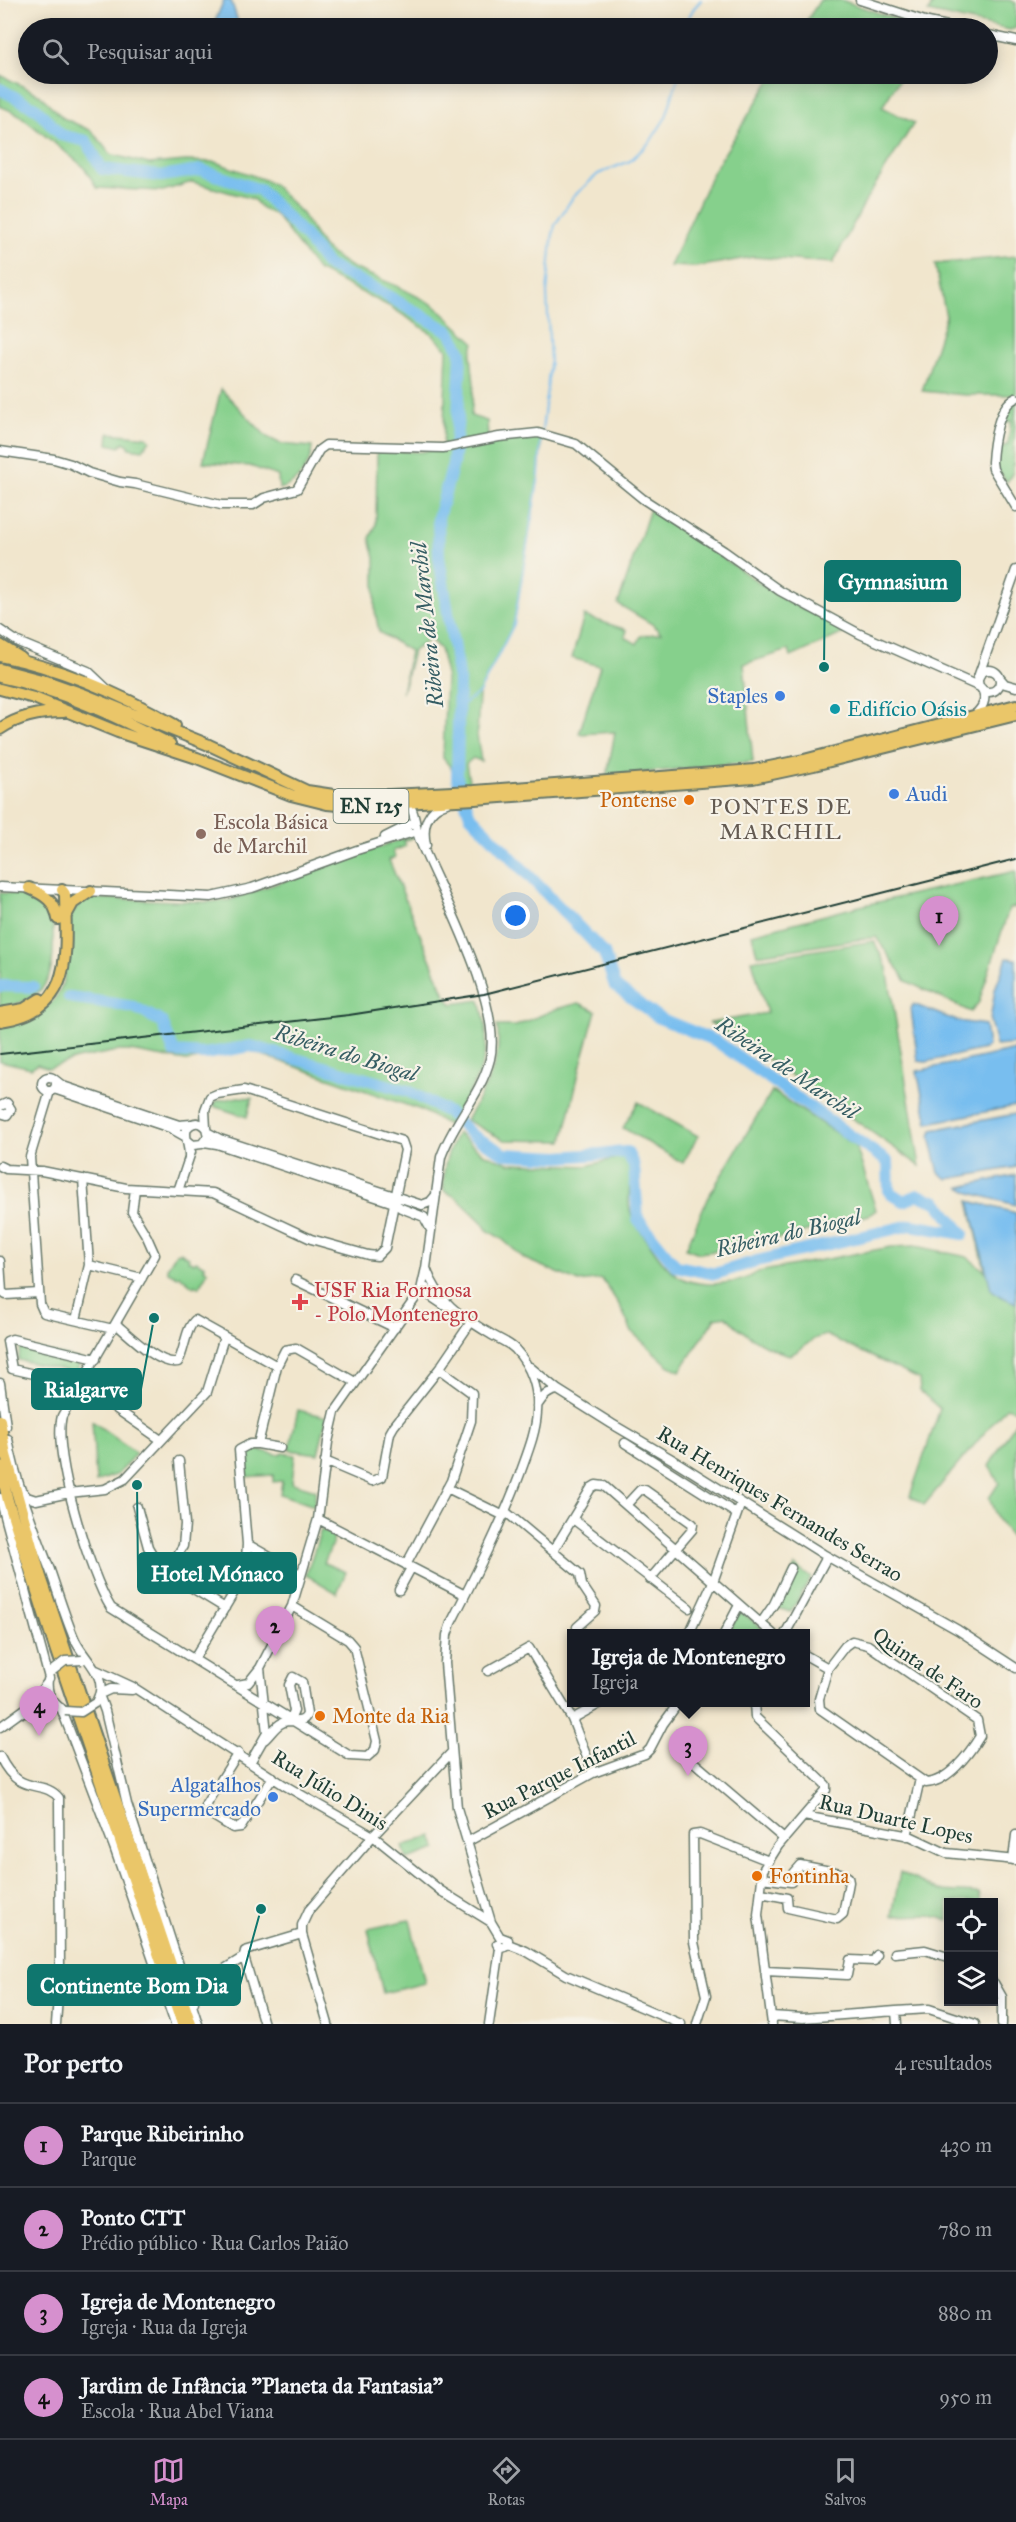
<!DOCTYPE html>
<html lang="pt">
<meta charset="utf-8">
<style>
:root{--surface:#171b24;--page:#20242c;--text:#f1f3f6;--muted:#9ea1a6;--line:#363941;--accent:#d690ce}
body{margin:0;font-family:"IM FELL Great Primer",serif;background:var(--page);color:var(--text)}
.controls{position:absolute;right:18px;bottom:18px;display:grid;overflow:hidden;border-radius:0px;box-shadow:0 3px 15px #0003}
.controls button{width:54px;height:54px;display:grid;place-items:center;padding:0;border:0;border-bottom:2px solid var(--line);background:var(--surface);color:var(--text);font:30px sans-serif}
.you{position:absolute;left:516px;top:916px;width:21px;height:21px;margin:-15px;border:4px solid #fff;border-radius:50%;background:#1a73e8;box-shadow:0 0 0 9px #1a73e833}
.badge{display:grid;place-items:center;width:39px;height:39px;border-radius:50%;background:var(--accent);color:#111;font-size:20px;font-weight:700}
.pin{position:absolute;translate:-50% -50px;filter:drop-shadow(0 2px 3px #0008)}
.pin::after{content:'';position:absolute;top:32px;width:21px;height:18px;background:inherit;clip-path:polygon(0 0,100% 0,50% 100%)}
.popup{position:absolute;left:567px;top:1629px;width:243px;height:78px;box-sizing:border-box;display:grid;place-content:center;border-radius:0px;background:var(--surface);filter:drop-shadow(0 2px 4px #0005);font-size:20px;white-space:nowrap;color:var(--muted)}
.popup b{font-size:22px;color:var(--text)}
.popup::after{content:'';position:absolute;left:50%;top:100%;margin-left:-12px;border:12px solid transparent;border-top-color:var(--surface)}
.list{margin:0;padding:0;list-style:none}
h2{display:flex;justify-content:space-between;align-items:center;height:78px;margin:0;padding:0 24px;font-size:26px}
h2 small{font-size:20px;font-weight:400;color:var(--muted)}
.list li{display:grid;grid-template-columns:39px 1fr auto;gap:18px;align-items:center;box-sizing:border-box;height:84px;padding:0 24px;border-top:2px solid var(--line)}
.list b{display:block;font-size:22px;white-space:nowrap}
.list p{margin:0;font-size:20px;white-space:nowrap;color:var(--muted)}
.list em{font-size:20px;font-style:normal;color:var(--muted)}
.icon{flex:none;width:33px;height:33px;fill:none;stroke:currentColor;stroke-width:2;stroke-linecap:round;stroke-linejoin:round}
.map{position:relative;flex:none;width:1016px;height:2024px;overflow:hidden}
.search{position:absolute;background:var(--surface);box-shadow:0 3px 15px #0003;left:18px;right:18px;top:18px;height:66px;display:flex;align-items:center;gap:15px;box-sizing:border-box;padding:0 21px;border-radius:33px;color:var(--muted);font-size:22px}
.sheet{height:414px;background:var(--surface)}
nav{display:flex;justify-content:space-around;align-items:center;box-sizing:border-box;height:84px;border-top:2px solid var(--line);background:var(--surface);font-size:16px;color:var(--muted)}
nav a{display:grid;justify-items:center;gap:3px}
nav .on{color:var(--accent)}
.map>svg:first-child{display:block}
.green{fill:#86d08c;stroke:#528660;stroke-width:1.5}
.water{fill:#78beef;stroke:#4c7e92;stroke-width:1.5}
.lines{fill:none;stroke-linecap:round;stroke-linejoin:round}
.stream{stroke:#78beef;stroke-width:2}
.river{stroke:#78beef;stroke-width:12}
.minor-casing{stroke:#68786a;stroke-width:11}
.major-casing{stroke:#68786a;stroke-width:14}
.minor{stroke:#fff;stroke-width:8}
.major{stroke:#eac669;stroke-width:10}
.rail{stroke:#1f3d34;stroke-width:2}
.minor-bridge-casing{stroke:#68786a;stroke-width:11;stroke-linecap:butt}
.minor-bridge{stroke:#fff;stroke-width:8}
.shop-dot{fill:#3f7fe0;stroke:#f7f3e8;stroke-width:2}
.culture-dot{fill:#0f9aa8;stroke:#f7f3e8;stroke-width:2}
.food-dot{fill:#e8710a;stroke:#f7f3e8;stroke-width:2}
.education-dot{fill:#8d6e63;stroke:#f7f3e8;stroke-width:2}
.health-dot{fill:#e0444e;stroke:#f7f3e8;stroke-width:2}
.labels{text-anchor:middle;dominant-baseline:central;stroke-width:4.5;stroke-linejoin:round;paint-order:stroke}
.shield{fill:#f7f3e8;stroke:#60746a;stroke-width:1.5}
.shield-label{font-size:20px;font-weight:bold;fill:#1f3d34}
.shop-label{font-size:21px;fill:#366cbe;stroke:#f7f3e8;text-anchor:end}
.culture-label{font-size:21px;fill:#0d838f;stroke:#f7f3e8;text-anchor:start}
.food-label{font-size:21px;fill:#c56008;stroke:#f7f3e8;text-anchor:start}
.education-label{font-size:21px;fill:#785e54;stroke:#f7f3e8;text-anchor:start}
.health-label{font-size:21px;fill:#be3a42;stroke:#f7f3e8;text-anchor:start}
.street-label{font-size:21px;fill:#1f3d34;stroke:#f7f3e8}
.water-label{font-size:22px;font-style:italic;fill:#355d63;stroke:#f7f3e8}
.neighbourhood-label{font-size:22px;letter-spacing:1.5px;fill:#635a51;stroke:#f7f3e8}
.leader{fill:none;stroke:#0f766e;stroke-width:2}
.callout-dot{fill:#0f766e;stroke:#f7f3e8;stroke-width:2}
.callout{fill:#0f766e;stroke:#0f766e;stroke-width:2}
.callout-label{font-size:22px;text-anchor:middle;font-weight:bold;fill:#fff}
</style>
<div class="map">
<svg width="1016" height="2024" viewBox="0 0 1016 2024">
<rect width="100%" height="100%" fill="#f7f3e8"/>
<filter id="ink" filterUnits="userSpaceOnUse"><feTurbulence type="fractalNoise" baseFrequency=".0167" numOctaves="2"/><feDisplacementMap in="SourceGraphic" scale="12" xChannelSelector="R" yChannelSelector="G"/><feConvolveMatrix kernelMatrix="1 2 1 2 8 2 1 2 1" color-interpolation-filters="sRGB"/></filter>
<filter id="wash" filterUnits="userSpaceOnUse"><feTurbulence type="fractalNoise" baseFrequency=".008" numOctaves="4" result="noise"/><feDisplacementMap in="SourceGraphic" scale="24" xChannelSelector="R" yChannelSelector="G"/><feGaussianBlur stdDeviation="1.35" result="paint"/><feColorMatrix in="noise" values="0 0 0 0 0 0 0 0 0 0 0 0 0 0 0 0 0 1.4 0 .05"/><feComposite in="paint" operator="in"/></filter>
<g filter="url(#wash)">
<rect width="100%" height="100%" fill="#f1e6cd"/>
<path class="green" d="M820 0H841L922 28H802Z
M935 0H1009L1016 3V28L1010 30 928 12Z
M774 74H903L882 107 914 123 867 198 833 263 753 257 696 267 670 266 714 170Z
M0 75 39 94 63 118 92 131 110 154 149 164 186 161 215 162 265 180 273 184 302 214 323 247 337 258 351 267 399 287 434 305 474 342 471 356 474 384 471 416 487 421 488 439 542 434 539 475 514 624 479 693 477 735 481 761 473 758 466 764 470 786H454L452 769 443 758 446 675 440 649 430 639 413 651 402 693 410 651 379 632 375 611V558L370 538 376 525 377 450 421 452 443 447 447 349 431 333 391 307 317 270 275 214 264 210 253 199 192 182 163 191 97 188 84 167 18 114 0 106Z
M1016 256V395H965L922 391 946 316 935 264Z
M221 389 267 437 281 444 312 447C311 466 297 485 279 489L278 476 250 466 203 462Z
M1016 399 1013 472 1007 482 995 467 997 450 1008 444 1011 420 1001 425 1003 417Z
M109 433 147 437 150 440 143 450 129 448V445L123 442 120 447 108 444Z
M650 509 788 602 823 618 846 632 791 657 789 650 744 664 753 762 607 776 615 732 579 734 600 666 572 658 584 616 627 630 625 637 637 644 641 636 661 633 652 624 618 604Z
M411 836 414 837 404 841 406 846 393 851 395 857 389 860 446 997 452 1004 480 1000C482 1010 486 1021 486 1032 489 1066 467 1098 448 1125L421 1110 251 1051 186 1061 130 1051H117L76 1059 49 1068 37 1064 31 1068 0 1061V1024C108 1010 38 922 88 898L208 902 230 900Z
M1016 871V907L1009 909 979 1002 971 1012 906 981 876 937 757 955 752 934 856 907Z
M0 893C22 893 40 893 53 914 53 962 60 1000 0 1007Z
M874 941 887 968 920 1166 748 1045 710 1023 767 1013 752 960Z
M579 1003 596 1011 580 1068 563 1141 504 1140 466 1120C483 1093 504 1059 497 1026H516L556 1009Z
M772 1091 856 1146 876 1210 869 1215 740 1248 699 1253 686 1248 707 1199Z
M238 1097 252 1098 247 1117 213 1106 217 1101Z
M638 1102 698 1136 683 1163 623 1128Z
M457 1133 484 1154 509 1163 587 1166 624 1156C636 1173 626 1193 630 1210 633 1222 642 1233 649 1243 670 1274 683 1288 723 1283 737 1282 746 1280 758 1272L891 1247 916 1246 967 1257 985 1271 969 1201 1016 1213V1410L1006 1407 924 1505 910 1496 940 1409 920 1391 919 1379 826 1335C811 1337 804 1349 790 1355 765 1348 744 1335 726 1316L715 1318 680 1371 668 1365 632 1332 620 1306 602 1279 579 1282 525 1259 502 1239 487 1230 482 1222 456 1197 444 1191C442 1169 447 1153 457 1133Z
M180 1252 189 1257 188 1260 194 1263 196 1261 205 1266 204 1269 208 1271 199 1287 195 1285 194 1287 179 1275 178 1277 168 1272 167 1268 176 1253Z
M21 1346 80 1359 77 1373 18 1360Z
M298 1410 327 1417 318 1454 289 1450Z
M92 1421 136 1453 118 1474 96 1482Z
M1016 1421V1543L998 1520 989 1498 999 1483 989 1466Z
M249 1448 280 1455 283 1453 295 1455 292 1483 316 1490 314 1506 280 1494 282 1481 273 1482V1475L244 1477 243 1450Z
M321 1530 334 1534 333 1542 324 1563 346 1572 337 1593 306 1575Z
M795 1566 811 1578 791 1612 775 1607Z
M743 1613 765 1631 764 1634 729 1632 738 1614Z
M432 1836 437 1849 407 1859 403 1846Z
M900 1872 939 1891 979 1893 981 1902H948V1920L929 1915 892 1916Z
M410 1920 425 1983 383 1993 368 1929Z"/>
<path class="water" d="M224 0H231L240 28H222L214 24Z
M1007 958 1016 959V1044L996 1046 990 1021 995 989Z
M913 1004 957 1021 985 1025 988 1046 984 1049 926 1062 918 1061 911 1009Z
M1016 1050V1106L928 1123 917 1071Z
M1016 1114V1167L948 1179 939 1173 930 1137 932 1130Z
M1016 1175V1205L971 1193 960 1187Z
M969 1201 1016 1213V1303L1000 1296 991 1289Z"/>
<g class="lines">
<path class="stream" d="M682 28 694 8 701 0
M542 431 550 363 547 293 552 239 555 225 573 197 598 174 630 161 650 142 666 117 679 74
M458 708 479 693 514 624 539 475 541 437"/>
<path class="river" d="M0 89 37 109 61 135 86 141 102 169 161 176 201 170 260 190 305 236 327 265 381 292 450 332 461 352 458 418 453 464 438 518 439 557 459 680 457 778 470 815 604 953 615 986 659 1018 716 1041 888 1162 889 1192 904 1201 918 1195 937 1202 963 1234
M0 986 33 987
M69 997 134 1007 162 1022 174 1052 204 1054 251 1046 408 1091 449 1113 472 1135 505 1154 559 1157 627 1152 634 1166 638 1219 676 1266 715 1274 757 1261 911 1225 963 1234"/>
</g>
</g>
<g filter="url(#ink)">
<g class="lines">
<defs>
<path id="minor" d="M860 0 928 22 957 28
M988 35 1016 41
M1016 398C998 405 993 444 992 462L993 469 1016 507
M0 451 54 459 71 464 89 473 120 482 135 484 221 505H253L264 498 297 489 319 450 326 445 443 448 499 437 538 433 576 444 643 499 724 551 780 591 860 634 980 687
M0 630 18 642 88 671 108 690
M978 681a11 11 0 1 1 22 0a11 11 0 1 1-22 0Z
M978 677 1016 570
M999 677 1005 684 1016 687
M974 716C982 708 988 700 982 689
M401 804 412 810C416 820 416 831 420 841 442 894 503 1005 490 1059 481 1095 453 1122 441 1157L426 1268 421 1290 445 1306
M385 837 415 822
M426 845C422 826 427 809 447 803
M0 887 211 897 252 888 357 850 417 831
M42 1084a7 7 0 1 1 14 0a7 7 0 1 1-14 0Z
M54 1079 63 1086 179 1125 191 1124
M54 1089 170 1128 186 1137
M50 1091 30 1157 40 1304 44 1313 113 1329
M0 1106 7 1103 11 1109 7 1115 0 1113
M207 1132 220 1139 422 1205 430 1202 436 1195
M187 1140 193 1145 202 1144 208 1136 206 1128C202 1124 198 1121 192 1124 180 1129 190 1146 189 1157
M204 1142 217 1144 394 1203 401 1208 424 1217 431 1230
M0 1166 6 1169 42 1171 126 1188 213 1193 311 1239 368 1255 377 1256 385 1248 405 1150 402 1141 244 1090 217 1094 210 1097 205 1110 206 1128
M135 1189 132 1212 147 1237 155 1255 62 1416C52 1453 90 1575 111 1608L350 1756 367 1757 375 1750 377 1741 354 1647 348 1640 292 1606
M178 1191 191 1152
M0 1261 2 1292 6 1295 39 1293
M89 1265 142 1278
M426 1268C439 1304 461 1316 492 1335 499 1339 509 1343 515 1349 531 1366 539 1389 537 1412 536 1433 527 1454 520 1474 501 1525 476 1574 451 1623L447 1635 445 1663 457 1808 491 1922 500 1937 508 1940 505 1947 500 1948
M295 1280 395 1328
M76 1320 89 1265 83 1179
M116 1324C130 1336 160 1366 178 1362 185 1350 185 1329 195 1320L277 1366 285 1350 296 1348 355 1382
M96 1359 12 1339 7 1341 12 1369 82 1385 161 1440
M530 1367 558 1390 612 1424 675 1461 823 1554 958 1630 1016 1668
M0 1383 6 1426
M537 1406C543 1397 547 1391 558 1390
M8 1439C16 1484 34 1528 50 1570 58 1593 65 1617 75 1640 84 1660 110 1677 97 1700
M625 1443 737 1514
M258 1444 280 1448
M325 1461 372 1481 382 1477 390 1433 394 1426 439 1369 471 1322
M447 1488 504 1516
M23 1492 27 1497 36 1500 69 1493 105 1489 125 1479 207 1392 224 1337
M0 1498 49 1678
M627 1504 640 1490H645L693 1524 692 1530 650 1579
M137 1507 148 1547 161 1569 225 1608
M506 1512 580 1574 582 1585 596 1606 595 1611 577 1627
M318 1519 465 1595
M573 1519 689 1608
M247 1544 300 1574
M553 1551 591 1488 596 1485 604 1486 773 1634
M406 1565 451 1481 471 1421 472 1393 439 1369
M167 1572 183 1546 185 1524 179 1461
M399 1590 411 1568
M761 1623 774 1604 791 1568
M689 1634 713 1582 741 1503
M724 1634 739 1605
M785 1634 827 1557
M805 1655 828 1668 845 1646 852 1641 868 1645 977 1720 980 1736C969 1754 948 1782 926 1783L820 1709 819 1699 828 1668
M194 1659 245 1574 247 1544 239 1450 250 1444H258L277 1366
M96 1670 133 1687 284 1785 373 1836 441 1891 491 1922
M488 1671 529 1648 572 1719 593 1773
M48 1680C46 1694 53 1704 65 1711
M238 1685 248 1683 260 1668
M100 1694 111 1689 132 1690
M99 1695 105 1711 127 1804 198 2024
M754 1702 755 1717 826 1785V1790L778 1846 763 1870 758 1915 772 2024
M61 1708 114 1847 175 2024
M24 1713 42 1707H58
M572 1719 603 1702
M0 1727 29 1706 47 1683
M264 1740C270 1735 275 1726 282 1723 291 1718 303 1726 307 1714L302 1682 293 1677 289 1685 294 1711 291 1718
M238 1753 206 1804 207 1812 233 1828 241 1827 273 1777
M0 1757C20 1798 43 1778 59 1798L60 1970 56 2024
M690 1759 784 1839
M251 1761 267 1733 260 1668 292 1606 318 1519 328 1442 335 1412 421 1290 426 1288
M804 1816 910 1836 946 1853 1016 1860
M907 1836 920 1779
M467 1842 593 1773 645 1754 650 1749 663 1724 679 1702
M1013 1860 1016 1835
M761 1893 787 1898 788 1908 837 1919 843 1914 849 1882 848 1877 840 1873 800 1865 793 1873 791 1882 762 1878
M508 1944 526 1951 566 1975 681 2024
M895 1953 925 1950 948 1957
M244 1957 264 2024
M765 1971 847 1975 850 1960 874 1961 877 1955
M994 1983 1002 1997V2024
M194 2002V1991L202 1983 244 1957 245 1951 302 1934
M896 2011 929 2009 975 2024
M771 2016 803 2018 896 2011 897 2024
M328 2024 302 1934V1925L309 1910 373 1836 451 1753
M489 2024 500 1948 497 1944
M697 2024 706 1996 694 1942 693 1835 700 1834 769 1861"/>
<path id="major" d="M0 645 21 658
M0 656C61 668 121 694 175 725
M0 669 49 682 83 694 209 745 307 791 347 797 474 791 754 770 804 760 1016 705
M0 677C59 689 117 717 170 744
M0 689 34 698 118 732 197 758 291 795 327 804 349 806 475 799 753 778 814 765 1016 715
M0 729C19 716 41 712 64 712
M29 888C45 895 55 901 58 919
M67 914 73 903 91 891
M0 1013 24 1009 40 999
M0 1021C75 1011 66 954 65 894L62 890
M0 1420 6 1455 40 1574 191 2024
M0 1466 8 1501 56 1651 182 2024"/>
</defs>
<use href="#minor" class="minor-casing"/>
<use href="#major" class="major-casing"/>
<use href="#minor" class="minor"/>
<use href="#major" class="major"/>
<path class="rail" d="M0 1054 349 1015 484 994 1016 859"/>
<defs>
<path id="minor-bridge" d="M52 1671 65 1661 82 1660
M65 1711 81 1712 95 1703"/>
</defs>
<use href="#minor-bridge" class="minor-bridge-casing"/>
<use href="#minor-bridge" class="minor-bridge"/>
</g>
</g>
<g class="shop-dot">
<circle cx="780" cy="696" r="6"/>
<circle cx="894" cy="794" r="6"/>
<circle cx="273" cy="1797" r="6"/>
</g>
<circle class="culture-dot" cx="835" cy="709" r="6"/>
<g class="food-dot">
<circle cx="689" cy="800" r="6"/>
<circle cx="320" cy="1716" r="6"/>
<circle cx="757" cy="1876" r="6"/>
</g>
<circle class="education-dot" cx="201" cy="834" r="6"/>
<path class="health-dot" d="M297 1293h6v6h6v6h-6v6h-6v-6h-6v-6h6z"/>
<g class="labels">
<rect class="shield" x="333.5" y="789" width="75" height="34" rx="4.5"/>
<g class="shield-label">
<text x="371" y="806">EN 125</text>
</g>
<g class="shop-label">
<text x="768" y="696">Staples</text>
<text x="906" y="794" text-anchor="start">Audi</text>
<text x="261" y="1785">Algatalhos<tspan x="261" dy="24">Supermercado</tspan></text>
</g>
<g class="culture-label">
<text x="847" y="709">Edifício Oásis</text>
</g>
<g class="food-label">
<text x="677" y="800" text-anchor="end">Pontense</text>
<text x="332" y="1716">Monte da Ria</text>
<text x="769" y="1876">Fontinha</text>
</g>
<g class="education-label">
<text x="213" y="822">Escola Básica<tspan x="213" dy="24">de Marchil</tspan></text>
</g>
<g class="health-label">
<text x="314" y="1290">USF Ria Formosa<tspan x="314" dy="24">- Polo Montenegro</tspan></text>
</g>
<g class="street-label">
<text transform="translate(780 1504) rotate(31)">Rua Henriques Fernandes Serrao</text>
<text transform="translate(928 1668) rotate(34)">Quinta de Faro</text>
<text transform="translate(559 1775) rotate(-27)">Rua Parque Infantil</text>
<text transform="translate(330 1790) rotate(32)">Rua Júlio Dinis</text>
<text transform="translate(896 1819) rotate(13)">Rua Duarte Lopes</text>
</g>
<g class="water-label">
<text transform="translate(427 625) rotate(-96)">Ribeira de Marchil</text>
<text transform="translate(346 1053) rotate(17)">Ribeira do Biogal</text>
<text transform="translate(787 1068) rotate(34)">Ribeira de Marchil</text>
<text transform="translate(788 1233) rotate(-13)">Ribeira do Biogal</text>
</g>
<g class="neighbourhood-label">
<text x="781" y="806">PONTES DE<tspan x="781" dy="25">MARCHIL</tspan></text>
</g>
</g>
<path class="leader" d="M824 667L825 581M154 1318L141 1389M137 1485L138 1573M261 1909L240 1985"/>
<g class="callout-dot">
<circle cx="824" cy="667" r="6"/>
<circle cx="154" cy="1318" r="6"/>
<circle cx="137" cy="1485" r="6"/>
<circle cx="261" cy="1909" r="6"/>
</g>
<g class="callout">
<rect x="825" y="561" width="135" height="40" rx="6"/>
<rect x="32" y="1369" width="109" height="40" rx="6"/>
<rect x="138" y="1553" width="158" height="40" rx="6"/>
<rect x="28" y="1965" width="212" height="40" rx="6"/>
</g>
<g class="callout-label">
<text x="893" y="589">Gymnasium</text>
<text x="86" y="1397">Rialgarve</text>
<text x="217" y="1581">Hotel Mónaco</text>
<text x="134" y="1993">Continente Bom Dia</text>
</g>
</svg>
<div class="controls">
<button><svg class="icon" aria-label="locate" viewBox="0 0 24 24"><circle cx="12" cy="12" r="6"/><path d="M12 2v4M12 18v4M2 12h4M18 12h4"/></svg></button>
<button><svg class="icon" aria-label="layers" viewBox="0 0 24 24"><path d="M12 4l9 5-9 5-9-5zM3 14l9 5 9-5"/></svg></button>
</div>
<div class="you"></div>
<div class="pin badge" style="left:939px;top:946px">1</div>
<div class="pin badge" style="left:275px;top:1656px">2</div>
<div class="pin badge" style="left:688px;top:1776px">3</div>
<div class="popup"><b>Igreja de Montenegro</b>Igreja</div>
<div class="pin badge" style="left:39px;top:1736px">4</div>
<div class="search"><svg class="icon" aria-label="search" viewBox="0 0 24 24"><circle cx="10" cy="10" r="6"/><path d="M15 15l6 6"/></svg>Pesquisar aqui</div>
</div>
<section class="sheet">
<h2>Por perto<small>4 resultados</small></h2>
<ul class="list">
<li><span class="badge">1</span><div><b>Parque Ribeirinho</b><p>Parque</p></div><em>430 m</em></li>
<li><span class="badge">2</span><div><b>Ponto CTT</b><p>Prédio público · Rua Carlos Paião</p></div><em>780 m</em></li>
<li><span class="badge">3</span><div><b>Igreja de Montenegro</b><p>Igreja · Rua da Igreja</p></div><em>880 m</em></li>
<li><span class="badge">4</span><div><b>Jardim de Infância &quot;Planeta da Fantasia&quot;</b><p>Escola · Rua Abel Viana</p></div><em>950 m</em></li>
</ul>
</section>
<nav>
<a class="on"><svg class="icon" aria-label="map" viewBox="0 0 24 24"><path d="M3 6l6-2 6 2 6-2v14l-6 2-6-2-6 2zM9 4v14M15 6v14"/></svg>Mapa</a>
<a><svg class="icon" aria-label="directions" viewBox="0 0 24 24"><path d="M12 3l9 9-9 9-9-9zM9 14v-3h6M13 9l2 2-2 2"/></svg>Rotas</a>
<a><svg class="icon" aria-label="saved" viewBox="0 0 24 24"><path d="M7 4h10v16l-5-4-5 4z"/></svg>Salvos</a>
</nav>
